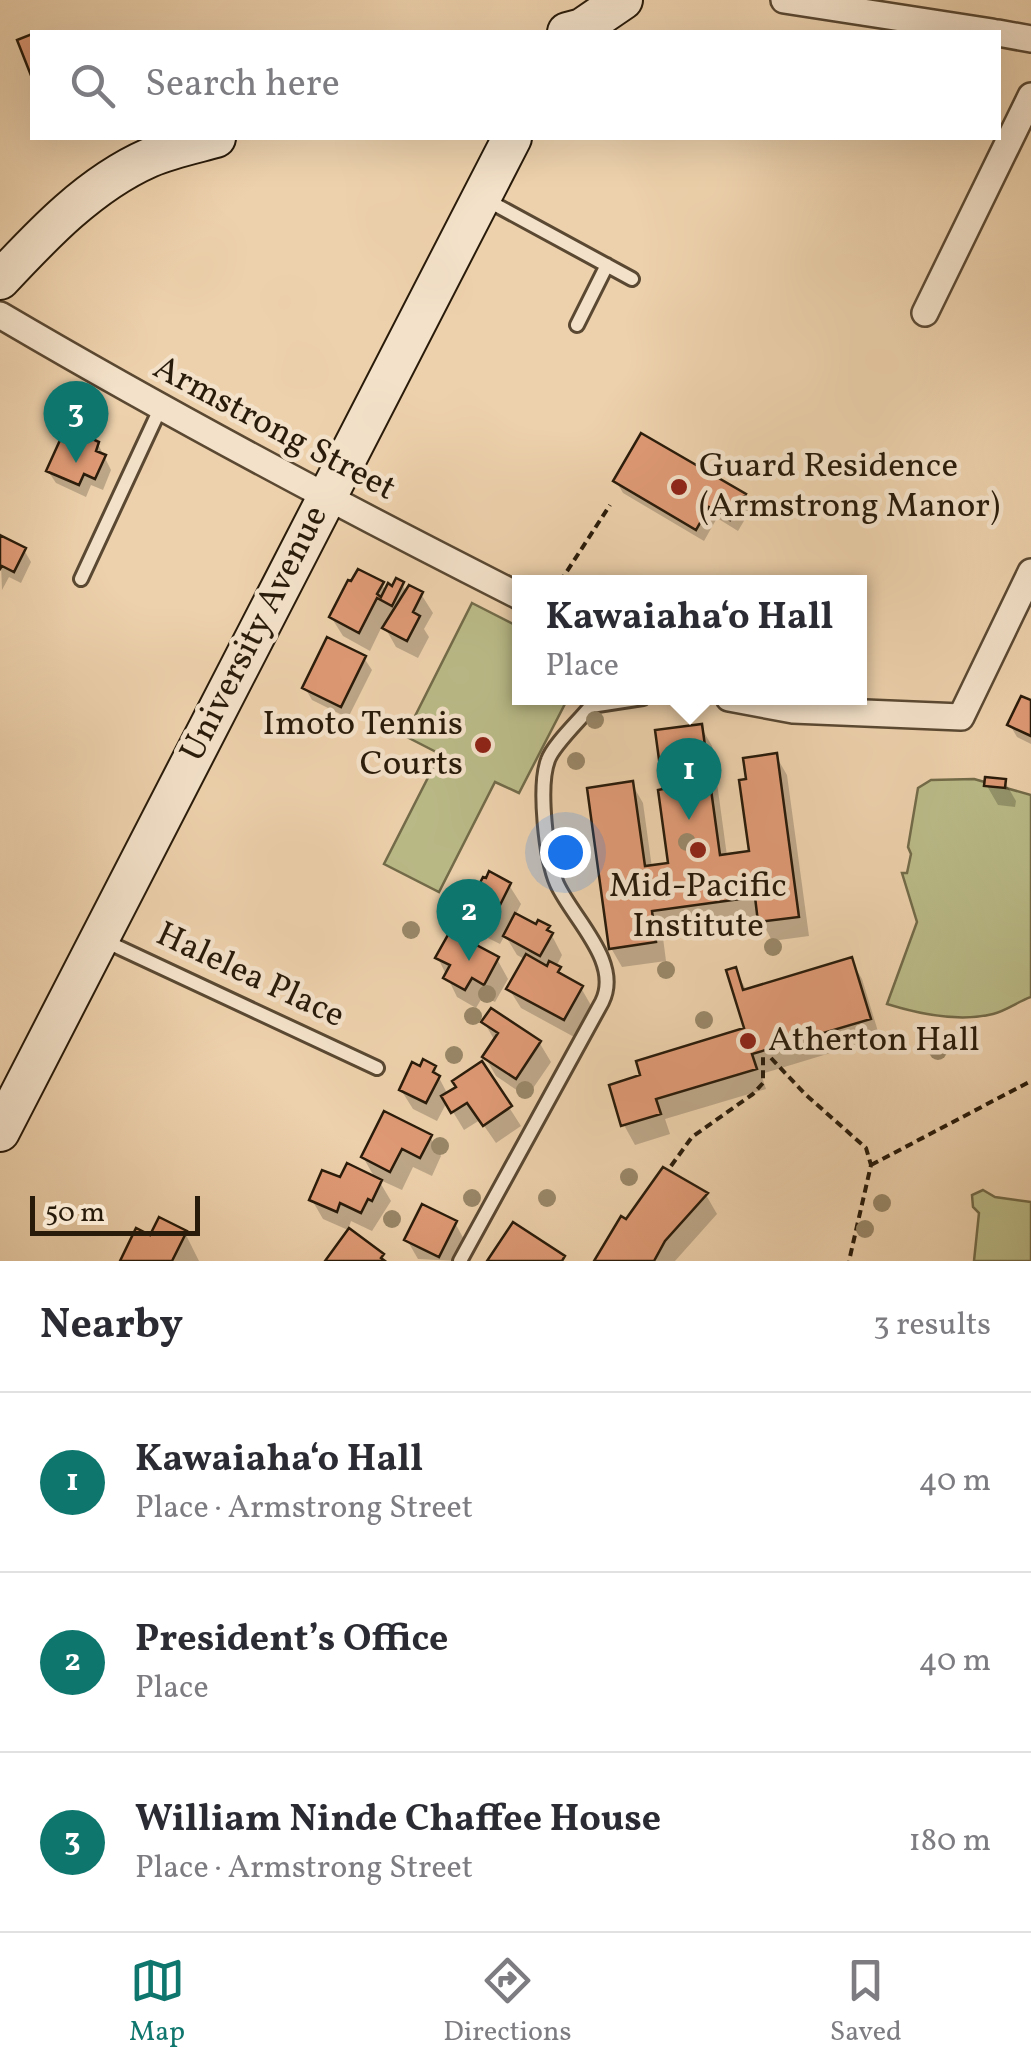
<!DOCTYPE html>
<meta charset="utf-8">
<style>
:root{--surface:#fff;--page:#f7f7f7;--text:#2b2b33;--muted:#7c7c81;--line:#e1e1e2;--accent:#0f766e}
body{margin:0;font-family:Vollkorn,serif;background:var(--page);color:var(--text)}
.scale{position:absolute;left:30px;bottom:25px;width:170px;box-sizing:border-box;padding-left:10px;border:5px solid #291b0a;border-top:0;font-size:28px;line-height:35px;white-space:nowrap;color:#291b0a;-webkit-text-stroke:8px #f3e1c9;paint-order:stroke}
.you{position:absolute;left:565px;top:852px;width:35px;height:35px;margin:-25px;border:8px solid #fff;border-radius:50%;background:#1a73e8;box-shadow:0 0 0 15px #1a73e833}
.badge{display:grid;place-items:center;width:65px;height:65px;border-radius:50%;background:var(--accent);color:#fff;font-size:32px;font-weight:700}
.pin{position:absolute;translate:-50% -82px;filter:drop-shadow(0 2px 5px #0008)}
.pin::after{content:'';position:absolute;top:52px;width:35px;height:30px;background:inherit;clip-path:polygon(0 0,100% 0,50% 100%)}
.popup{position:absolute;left:512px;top:575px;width:355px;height:130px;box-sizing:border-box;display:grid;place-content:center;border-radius:0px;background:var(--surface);filter:drop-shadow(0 2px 8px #0005);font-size:32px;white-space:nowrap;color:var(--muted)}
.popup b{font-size:38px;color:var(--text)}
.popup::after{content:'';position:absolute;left:50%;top:100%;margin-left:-20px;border:20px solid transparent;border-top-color:var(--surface)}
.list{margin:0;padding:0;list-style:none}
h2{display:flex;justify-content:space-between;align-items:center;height:130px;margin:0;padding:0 40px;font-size:42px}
h2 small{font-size:32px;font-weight:400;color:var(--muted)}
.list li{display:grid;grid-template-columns:65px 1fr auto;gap:30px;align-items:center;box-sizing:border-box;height:180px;padding:0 40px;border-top:2px solid var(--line)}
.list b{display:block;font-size:38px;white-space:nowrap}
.list p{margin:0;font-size:32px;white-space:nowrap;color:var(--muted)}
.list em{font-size:32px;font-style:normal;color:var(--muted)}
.icon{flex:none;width:55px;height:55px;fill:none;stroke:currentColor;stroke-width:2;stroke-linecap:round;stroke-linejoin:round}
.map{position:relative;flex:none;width:1031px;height:1261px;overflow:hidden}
.search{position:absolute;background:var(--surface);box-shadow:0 10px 40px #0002;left:30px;right:30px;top:30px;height:110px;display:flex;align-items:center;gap:25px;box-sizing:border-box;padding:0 35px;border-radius:0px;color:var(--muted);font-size:38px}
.sheet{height:670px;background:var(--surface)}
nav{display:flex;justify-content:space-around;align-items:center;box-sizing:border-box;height:140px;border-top:2px solid var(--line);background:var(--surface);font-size:28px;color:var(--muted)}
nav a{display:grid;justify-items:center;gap:5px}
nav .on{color:var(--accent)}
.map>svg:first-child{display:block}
.green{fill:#babb88;stroke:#726b49;stroke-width:2.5}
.shadow{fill:#0003}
.building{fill:#df9a75;stroke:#291b0a;stroke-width:2.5}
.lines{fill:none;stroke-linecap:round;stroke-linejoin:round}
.lane-casing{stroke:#5a4832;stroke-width:18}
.street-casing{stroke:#5a4832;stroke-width:30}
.secondary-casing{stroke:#291b0a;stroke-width:42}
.path{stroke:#291b0a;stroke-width:4;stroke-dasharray:8 5;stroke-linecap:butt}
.lane{stroke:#f3e1c9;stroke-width:12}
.street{stroke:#f3e1c9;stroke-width:25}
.secondary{stroke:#f3e1c9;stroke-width:38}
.tree{fill:#998768}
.poi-dot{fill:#8f2418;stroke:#f3e1c9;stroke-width:4}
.labels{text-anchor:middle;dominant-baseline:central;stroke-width:9;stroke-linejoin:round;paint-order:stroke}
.street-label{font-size:35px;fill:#291b0a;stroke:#f3e1c9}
.poi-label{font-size:35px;fill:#291b0a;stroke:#f3e1c9;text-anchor:start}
</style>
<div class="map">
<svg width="1031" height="1261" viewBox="0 0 1031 1261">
<rect width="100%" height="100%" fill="#edd1ac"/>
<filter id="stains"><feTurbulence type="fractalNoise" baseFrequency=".002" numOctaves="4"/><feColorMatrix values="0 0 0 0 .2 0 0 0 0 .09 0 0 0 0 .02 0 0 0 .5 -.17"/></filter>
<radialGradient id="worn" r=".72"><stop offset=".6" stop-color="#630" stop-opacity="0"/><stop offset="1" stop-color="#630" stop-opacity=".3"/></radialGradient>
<path class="green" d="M472 603 519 627V698H568L519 793 495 782 439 892 384 864 440 754 405 736Z
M974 779 1031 795V997C1019 1001 1006 1011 993 1014 960 1022 919 1014 887 1004L917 922 902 873H907L911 854 908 847 918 788 931 780Z
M983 1190 995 1197 1031 1202V1261H974L979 1213 973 1207 972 1195Z"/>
<path class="shadow" d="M98 444 111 470 103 490 91 485 86 497 56 483 48 471Z
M616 481 744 496 751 509 738 531 717 518 704 541 623 493Z
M0 538 24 550 31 562 21 583 9 577 2 590Z
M382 584 386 592 402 584 407 593 421 594 433 613 424 629 429 637 418 658 396 647 383 624 370 651 343 636 331 617Z
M364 658 372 670 348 718 312 700 305 688Z
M1031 703V744L1017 737 1010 725Z
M701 727 712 746 727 856 752 853 749 782 776 756 787 775 809 936 772 941 760 917 662 930 666 961 622 967 611 948 632 784 643 803 652 868 671 865Z
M1005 782 1016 801 1015 807 998 805 987 786Z
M509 885 521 904 515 916 537 928H548L562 955 556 967 565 978 581 988 592 1007 576 1038 521 1008 509 989 526 960 517 955 505 935 500 944 478 933 467 914Z
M470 938 475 948 497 959 508 979 495 1002 483 996 476 1008 457 997 438 958Z
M851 960 862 979 880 1038 761 1074 766 1089 665 1119 670 1134 635 1145 624 1125 612 1087 643 1077 747 1030 735 970 747 991Z
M484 1022 539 1042 551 1062 527 1097 496 1076 485 1057 495 1041Z
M481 1064 521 1126 496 1143 480 1120 464 1130 447 1102 437 1121 413 1109 401 1090 421 1069 434 1068 448 1095Z
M430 1137 441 1156 432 1176 413 1167 402 1190 378 1179 391 1201 372 1231 351 1221 348 1230 323 1219 312 1200 341 1181 376 1180 363 1157Z
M706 1195 717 1214 675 1261H597L626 1222Z
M455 1223 466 1243 457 1261 418 1259 407 1240Z
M185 1233 199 1261H123L151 1239Z"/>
<path class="building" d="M32 34V78L17 40Z
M66 427 99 442 96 451 106 455 95 479 84 474 79 485 46 471Z
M641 433 746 494 730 520 709 507 696 530 613 481Z
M0 535 26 548 14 572 2 566 0 569Z
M358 569 384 582 377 594 381 597 388 583 392 586 396 578 404 582 392 606 377 598 359 633 329 617 348 580 351 581Z
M409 585 423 592 413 612 420 616 407 641 382 628Z
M327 637 366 656 341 707 302 688Z
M1021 696 1031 700V736L1007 725Z
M702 724 720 855 749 851 739 780 746 779 743 758 777 753 799 917 758 922 755 897 652 911 656 942 609 949 587 788 633 781 645 866 668 863 658 790 663 789 655 730Z
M985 777 1006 779 1005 788 984 786Z
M489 871 511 883 489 927 464 914 483 877 486 878Z
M515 913 536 924 538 920 550 926 547 930 553 933 540 956 503 936Z
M453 926 472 936 469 941 499 957 484 985 472 978 465 990 443 978 450 965 435 958Z
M526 954 547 966 549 961 561 967 558 972 583 986 564 1020 506 989Z
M852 957 871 1019 752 1054 757 1069 656 1099 661 1114 621 1126 609 1085 640 1075 636 1061 744 1028 726 970 736 967 743 990Z
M491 1008 541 1041 516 1079 482 1057 498 1033 481 1022Z
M423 1059 436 1066 433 1072 440 1076 426 1103 399 1090 412 1062 420 1066Z
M482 1061 512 1106 483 1126 467 1103 451 1113 441 1096 456 1087 452 1081Z
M384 1111 432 1135 420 1158 402 1149 390 1172 361 1157Z
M347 1163 382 1180 372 1201 368 1199 361 1213 340 1203 337 1212 309 1200 322 1170 340 1177Z
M663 1167 708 1193 665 1241 654 1261H594L621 1216 626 1219Z
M422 1204 457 1221 439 1257 404 1240Z
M159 1217 187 1231 172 1261H120L136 1228 150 1235Z
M513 1222 565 1256 562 1261H487Z
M349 1228 384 1254 381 1258 385 1261H325Z"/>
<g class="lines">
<defs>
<path id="lane" d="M483 198 632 279
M577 325 607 265
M81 579 160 409
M105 941 377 1068
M460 1261 602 1002C622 962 573 919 557 884 546 859 538 786 548 760 553 745 580 720 591 706L643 698"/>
<path id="street" d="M784 0 992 32
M998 33 1031 39
M925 313 1031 96
M0 315C170 415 343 507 519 596
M729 698 793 710 961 717 1031 572"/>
<path id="secondary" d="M567 32 582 28 623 0
M0 280C43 234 90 184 149 158 170 149 194 144 216 138
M0 1132 512 138"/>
</defs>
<use href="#lane" class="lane-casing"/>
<use href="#street" class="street-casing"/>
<use href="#secondary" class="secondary-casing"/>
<path class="path" d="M560 582 610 505
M771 1058 805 1094 866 1148 871 1165 849 1261
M871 1165 1031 1081
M671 1166 692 1137 753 1094 763 1083V1056"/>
<use href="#lane" class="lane"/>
<use href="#street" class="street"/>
<use href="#secondary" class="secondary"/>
</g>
<g class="tree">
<circle cx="595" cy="720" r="9"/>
<circle cx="576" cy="761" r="9"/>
<circle cx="687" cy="842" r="9"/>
<circle cx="411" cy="930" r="9"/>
<circle cx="773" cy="947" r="9"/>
<circle cx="666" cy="970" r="9"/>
<circle cx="487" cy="994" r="9"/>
<circle cx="473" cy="1016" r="9"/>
<circle cx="704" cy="1020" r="9"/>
<circle cx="938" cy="1051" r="9"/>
<circle cx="454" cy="1055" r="9"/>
<circle cx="525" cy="1090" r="9"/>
<circle cx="440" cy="1146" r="9"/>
<circle cx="629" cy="1177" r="9"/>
<circle cx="472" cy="1198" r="9"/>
<circle cx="547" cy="1198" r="9"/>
<circle cx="882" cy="1203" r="9"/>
<circle cx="392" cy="1219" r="9"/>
<circle cx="865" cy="1229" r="9"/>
</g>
<g class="poi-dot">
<circle cx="679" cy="487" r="10"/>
<circle cx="483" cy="745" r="10"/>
<circle cx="698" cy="850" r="10"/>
<circle cx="748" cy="1041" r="10"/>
</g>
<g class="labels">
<g class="street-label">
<text transform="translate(274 429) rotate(28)">Armstrong Street</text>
<text transform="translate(255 634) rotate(-63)">University Avenue</text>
<text transform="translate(250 976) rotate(25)">Halelea Place</text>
</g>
<g class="poi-label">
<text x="699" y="467">Guard Residence<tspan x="699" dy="40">(Armstrong Manor)</tspan></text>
<text x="463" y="725" text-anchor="end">Imoto Tennis<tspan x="463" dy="40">Courts</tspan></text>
<text x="698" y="887" text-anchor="middle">Mid-Pacific<tspan x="698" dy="40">Institute</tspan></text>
<text x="768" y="1041">Atherton Hall</text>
</g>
</g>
<rect width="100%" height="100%" filter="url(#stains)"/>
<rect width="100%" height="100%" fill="url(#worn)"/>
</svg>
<div class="scale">50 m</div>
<div class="you"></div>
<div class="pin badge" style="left:689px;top:820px">1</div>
<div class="popup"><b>Kawaiahaʻo Hall</b>Place</div>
<div class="pin badge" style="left:469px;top:961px">2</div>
<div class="pin badge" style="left:76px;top:463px">3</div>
<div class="search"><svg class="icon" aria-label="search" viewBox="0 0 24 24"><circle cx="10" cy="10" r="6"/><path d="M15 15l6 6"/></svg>Search here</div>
</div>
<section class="sheet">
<h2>Nearby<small>3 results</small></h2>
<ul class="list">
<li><span class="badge">1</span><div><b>Kawaiahaʻo Hall</b><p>Place · Armstrong Street</p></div><em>40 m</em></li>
<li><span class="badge">2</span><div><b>President’s Office</b><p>Place</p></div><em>40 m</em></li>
<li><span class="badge">3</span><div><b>William Ninde Chaffee House</b><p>Place · Armstrong Street</p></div><em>180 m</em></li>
</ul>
</section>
<nav>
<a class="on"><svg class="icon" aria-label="map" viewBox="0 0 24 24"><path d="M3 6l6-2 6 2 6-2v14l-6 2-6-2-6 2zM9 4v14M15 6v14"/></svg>Map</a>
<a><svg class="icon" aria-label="directions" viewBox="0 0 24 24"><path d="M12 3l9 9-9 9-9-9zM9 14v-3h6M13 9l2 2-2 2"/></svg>Directions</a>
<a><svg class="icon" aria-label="saved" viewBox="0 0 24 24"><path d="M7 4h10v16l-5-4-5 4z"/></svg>Saved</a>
</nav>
